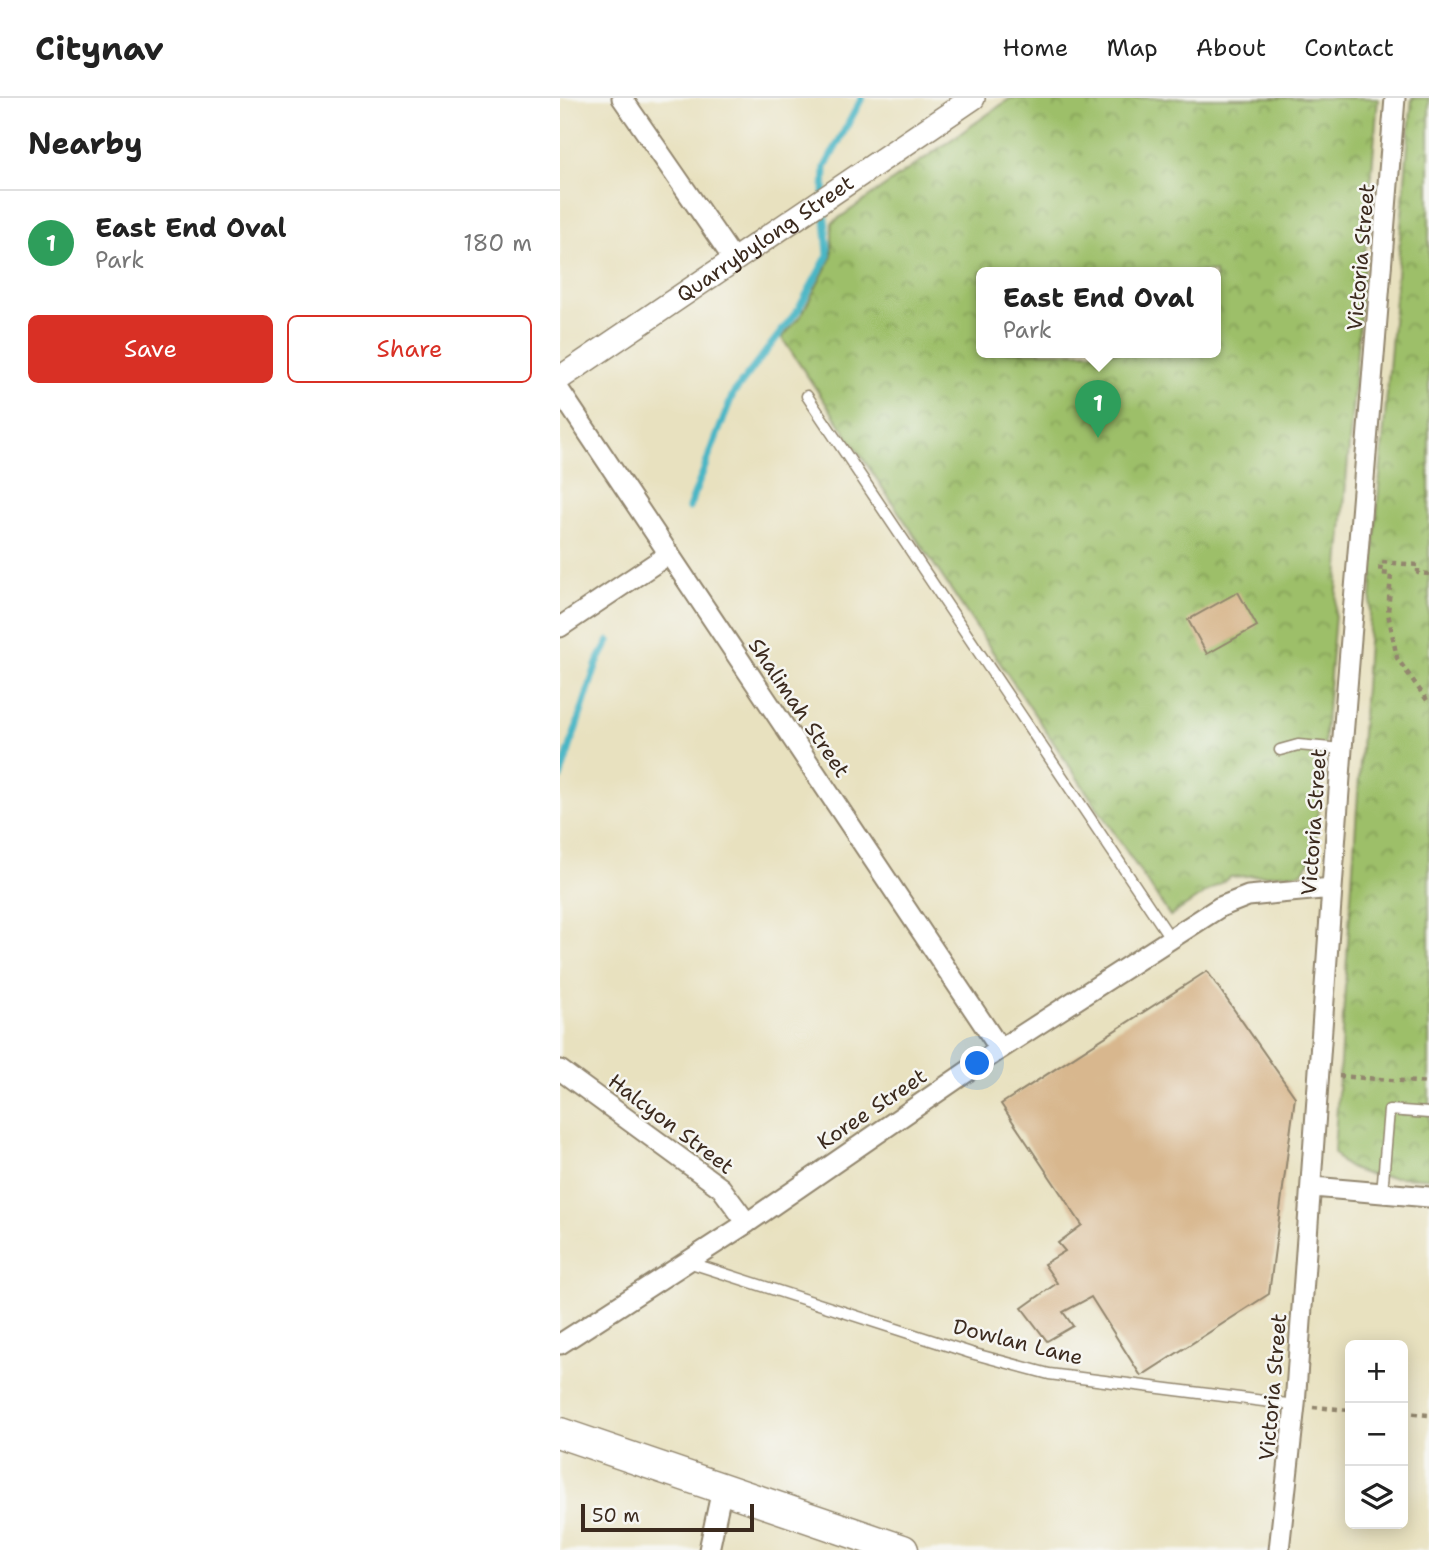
<!DOCTYPE html>
<meta charset="utf-8">
<style>
:root{--surface:#fff;--page:#f6f6f6;--text:#222;--muted:#767676;--line:#e0e0e0;--accent:#d93025}
body{margin:0;font-family:"Shantell Sans",sans-serif;background:var(--page);color:var(--text)}
.controls{position:absolute;right:21px;bottom:21px;display:grid;overflow:hidden;border-radius:10px;box-shadow:0 4px 18px #0003}
.controls button{width:63px;height:63px;display:grid;place-items:center;padding:0;border:0;border-bottom:2px solid var(--line);background:var(--surface);color:var(--text);font:35px sans-serif}
.scale{position:absolute;left:21px;bottom:18px;width:173px;box-sizing:border-box;padding-left:7px;border:4px solid #3b2a1e;border-top:0;font-size:19px;line-height:24px;white-space:nowrap;color:#3b2a1e;-webkit-text-stroke:5px #f6f6f2;paint-order:stroke}
.you{position:absolute;left:418px;top:966px;width:24px;height:24px;margin:-18px;border:5px solid #fff;border-radius:50%;background:#1a73e8;box-shadow:0 0 0 10px #1a73e833}
.badge{display:grid;place-items:center;width:46px;height:46px;border-radius:50%;background:var(--accent);color:#fff;font-size:23px;font-weight:700}
.pin{position:absolute;translate:-50% -58px;filter:drop-shadow(0 2px 4px #0008)}
.pin::after{content:'';position:absolute;top:37px;width:24px;height:21px;background:inherit;clip-path:polygon(0 0,100% 0,50% 100%)}
.popup{position:absolute;left:416px;top:169px;width:245px;height:91px;box-sizing:border-box;display:grid;place-content:center;border-radius:10px;background:var(--surface);filter:drop-shadow(0 2px 5px #0005);font-size:23px;white-space:nowrap;color:var(--muted)}
.popup b{font-size:26px;color:var(--text)}
.popup::after{content:'';position:absolute;left:50%;top:100%;margin-left:-14px;border:14px solid transparent;border-top-color:var(--surface)}
.list{margin:0;padding:0;list-style:none}
h2{display:flex;justify-content:space-between;align-items:center;height:91px;margin:0;padding:0 28px;font-size:30px}
h2 small{font-size:23px;font-weight:400;color:var(--muted)}
.list li{display:grid;grid-template-columns:46px 1fr auto;gap:21px;align-items:center;box-sizing:border-box;height:105px;padding:0 28px;border-top:2px solid var(--line)}
.list b{display:block;font-size:26px;white-space:nowrap}
.list p{margin:0;font-size:23px;white-space:nowrap;color:var(--muted)}
.list em{font-size:23px;font-style:normal;color:var(--muted)}
.actions{display:flex;gap:14px;padding:21px 28px}
.actions a{flex:1;padding:16px 0;border:2px solid var(--accent);border-radius:10px;text-align:center;font-size:24px;color:var(--accent)}
.actions .main{background:var(--accent);color:#fff}
.icon{flex:none;width:38px;height:38px;fill:none;stroke:currentColor;stroke-width:2;stroke-linecap:round;stroke-linejoin:round}
.map{position:relative;flex:none;width:869px;height:1452px;overflow:hidden}
header{display:flex;align-items:center;gap:42px;box-sizing:border-box;height:98px;padding:0 35px;background:var(--surface);border-bottom:2px solid var(--line)}
header strong{font-size:33px}
nav{display:flex;gap:38px;margin-inline-start:auto;font-size:24px}
main{display:flex}
aside{flex:1;background:var(--surface)}
.map>svg:first-child{display:block}
.park{fill:url(#park-crowns);stroke:#6c7444;stroke-width:2;fill-rule:evenodd}
.lines{fill:none;stroke-linecap:round;stroke-linejoin:round}
.stream{stroke:#49b6c5;stroke-width:7}
.building{fill:#d8b78e}
.service-casing{stroke:#92866e;stroke-width:13}
.minor-casing{stroke:#92866e;stroke-width:23}
.tertiary-casing{stroke:#92866e;stroke-width:26}
.primary-casing{stroke:#92866e;stroke-width:33}
.path{stroke:#92866e;stroke-width:4.5;stroke-dasharray:5 5;stroke-linecap:butt}
.service{stroke:#fff;stroke-width:10}
.minor{stroke:#fff;stroke-width:19}
.tertiary{stroke:#fff;stroke-width:23}
.primary{stroke:#fff;stroke-width:30}
.labels{text-anchor:middle;dominant-baseline:central;stroke-width:5;stroke-linejoin:round;paint-order:stroke}
.street-label{font-size:21px;fill:#3b2a1e;stroke:#f6f6f2}
</style>
<header>
<strong>Citynav</strong>
<nav><a>Home</a><a>Map</a><a>About</a><a>Contact</a></nav>
</header>
<main>
<aside>
<h2>Nearby<small></small></h2>
<ul class="list">
<li><span class="badge" style="background:#2e9e5b">1</span><div><b>East End Oval</b><p>Park</p></div><em>180 m</em></li>
</ul>
<div class="actions"><a class="main">Save</a><a>Share</a></div>
</aside>
<div class="map">
<svg width="869" height="1452" viewBox="0 0 869 1452">
<defs>
<pattern id="park-crowns" width="20" height="18" patternUnits="userSpaceOnUse" patternTransform="scale(1.75)"><rect width="20" height="18" fill="#9dbf69"/><path d="M2 6a3 3 0 1 1 6 0M12 15a3 3 0 1 1 6 0" fill="none" stroke="#819b56"/></pattern>
</defs>
<rect width="100%" height="100%" fill="#f6f6f2"/>
<filter id="ink" filterUnits="userSpaceOnUse"><feTurbulence type="fractalNoise" baseFrequency=".0143" numOctaves="2"/><feDisplacementMap in="SourceGraphic" scale="14" xChannelSelector="R" yChannelSelector="G"/><feConvolveMatrix kernelMatrix="1 2 1 2 8 2 1 2 1" color-interpolation-filters="sRGB"/></filter>
<filter id="wash" filterUnits="userSpaceOnUse"><feTurbulence type="fractalNoise" baseFrequency=".00686" numOctaves="4" result="noise"/><feDisplacementMap in="SourceGraphic" scale="28" xChannelSelector="R" yChannelSelector="G"/><feGaussianBlur stdDeviation="1.57" result="paint"/><feColorMatrix in="noise" values="0 0 0 0 0 0 0 0 0 0 0 0 0 0 0 0 0 1.4 0 .05"/><feComposite in="paint" operator="in"/></filter>
<g filter="url(#wash)">
<rect width="100%" height="100%" fill="#e8e1bf"/>
<path class="park" d="M451 0H818L755 757 741 775 670 779 610 818 222 240 242 216 272 158V125ZM421 174H655V254H421Z
M852 0H869V1080C839 1078 789 1084 774 1054L816 425Z"/>
<g class="lines">
<path class="stream" d="M264 95 265 69 302 0
M129 410 173 296 238 212 268 157 264 107
M0 680 37 565 49 543"/>
</g>
<g id="blocks">
<path class="building" d="M678 494 697 528 647 556 628 522Z
M647 873 735 999 709 1196 581 1278 531 1199 503 1214 513 1228 487 1243 462 1210 497 1185 484 1166 505 1153 498 1145 522 1127 441 1006Z"/>
</g>
</g>
<g filter="url(#ink)">
<use href="#blocks" fill-opacity="0" stroke="#92866e" stroke-width="2"/>
<g class="lines">
<defs>
<path id="service" d="M247 298 611 841
M720 652 738 647 782 651
M822 1095 829 1012 869 1015
M128 1164 411 1255 489 1276 735 1307"/>
<path id="minor" d="M62 0 174 162
M0 293 440 951
M0 529 109 456
M0 972 161 1090 187 1125
M753 1089 869 1099
M0 1246 187 1125 440 951 660 809 688 798 772 790
M149 1452 162 1391
M719 1452 735 1307 782 651 835 0"/>
<g id="tertiary">
<path id="s1" d="M0 280 413 0"/>
</g>
<path id="primary" d="M0 1335 343 1452"/>
</defs>
<use href="#service" class="service-casing"/>
<use href="#minor" class="minor-casing"/>
<use href="#tertiary" class="tertiary-casing"/>
<use href="#primary" class="primary-casing"/>
<path class="path" d="M869 476 858 475V467L821 464 820 475 831 476 828 515 837 560 869 605
M779 978 869 985
M753 1309 790 1312
M843 1315 869 1317"/>
<use href="#service" class="service"/>
<use href="#minor" class="minor"/>
<use href="#tertiary" class="tertiary"/>
<use href="#primary" class="primary"/>
</g>
</g>
<g class="labels">
<g class="street-label">
<text stroke="none"><textPath href="#s1" startOffset="248">Quarrybylong Street</textPath></text>
<text transform="translate(801 159) rotate(-85)">Victoria Street</text>
<text transform="translate(239 610) rotate(56)">Shalimah Street</text>
<text transform="translate(754 724) rotate(-86)">Victoria Street</text>
<text transform="translate(312 1011) rotate(-34)">Koree Street</text>
<text transform="translate(111 1026) rotate(37)">Halcyon Street</text>
<text transform="translate(458 1244) rotate(14)">Dowlan Lane</text>
<text transform="translate(713 1289) rotate(-85)">Victoria Street</text>
</g>
</g>
</svg>
<div class="controls">
<button>+</button>
<button>−</button>
<button><svg class="icon" aria-label="layers" viewBox="0 0 24 24"><path d="M12 4l9 5-9 5-9-5zM3 14l9 5 9-5"/></svg></button>
</div>
<div class="scale">50 m</div>
<div class="you"></div>
<div class="pin badge" style="left:538px;top:340px;background:#2e9e5b">1</div>
<div class="popup"><b>East End Oval</b>Park</div>
</div>
</main>
